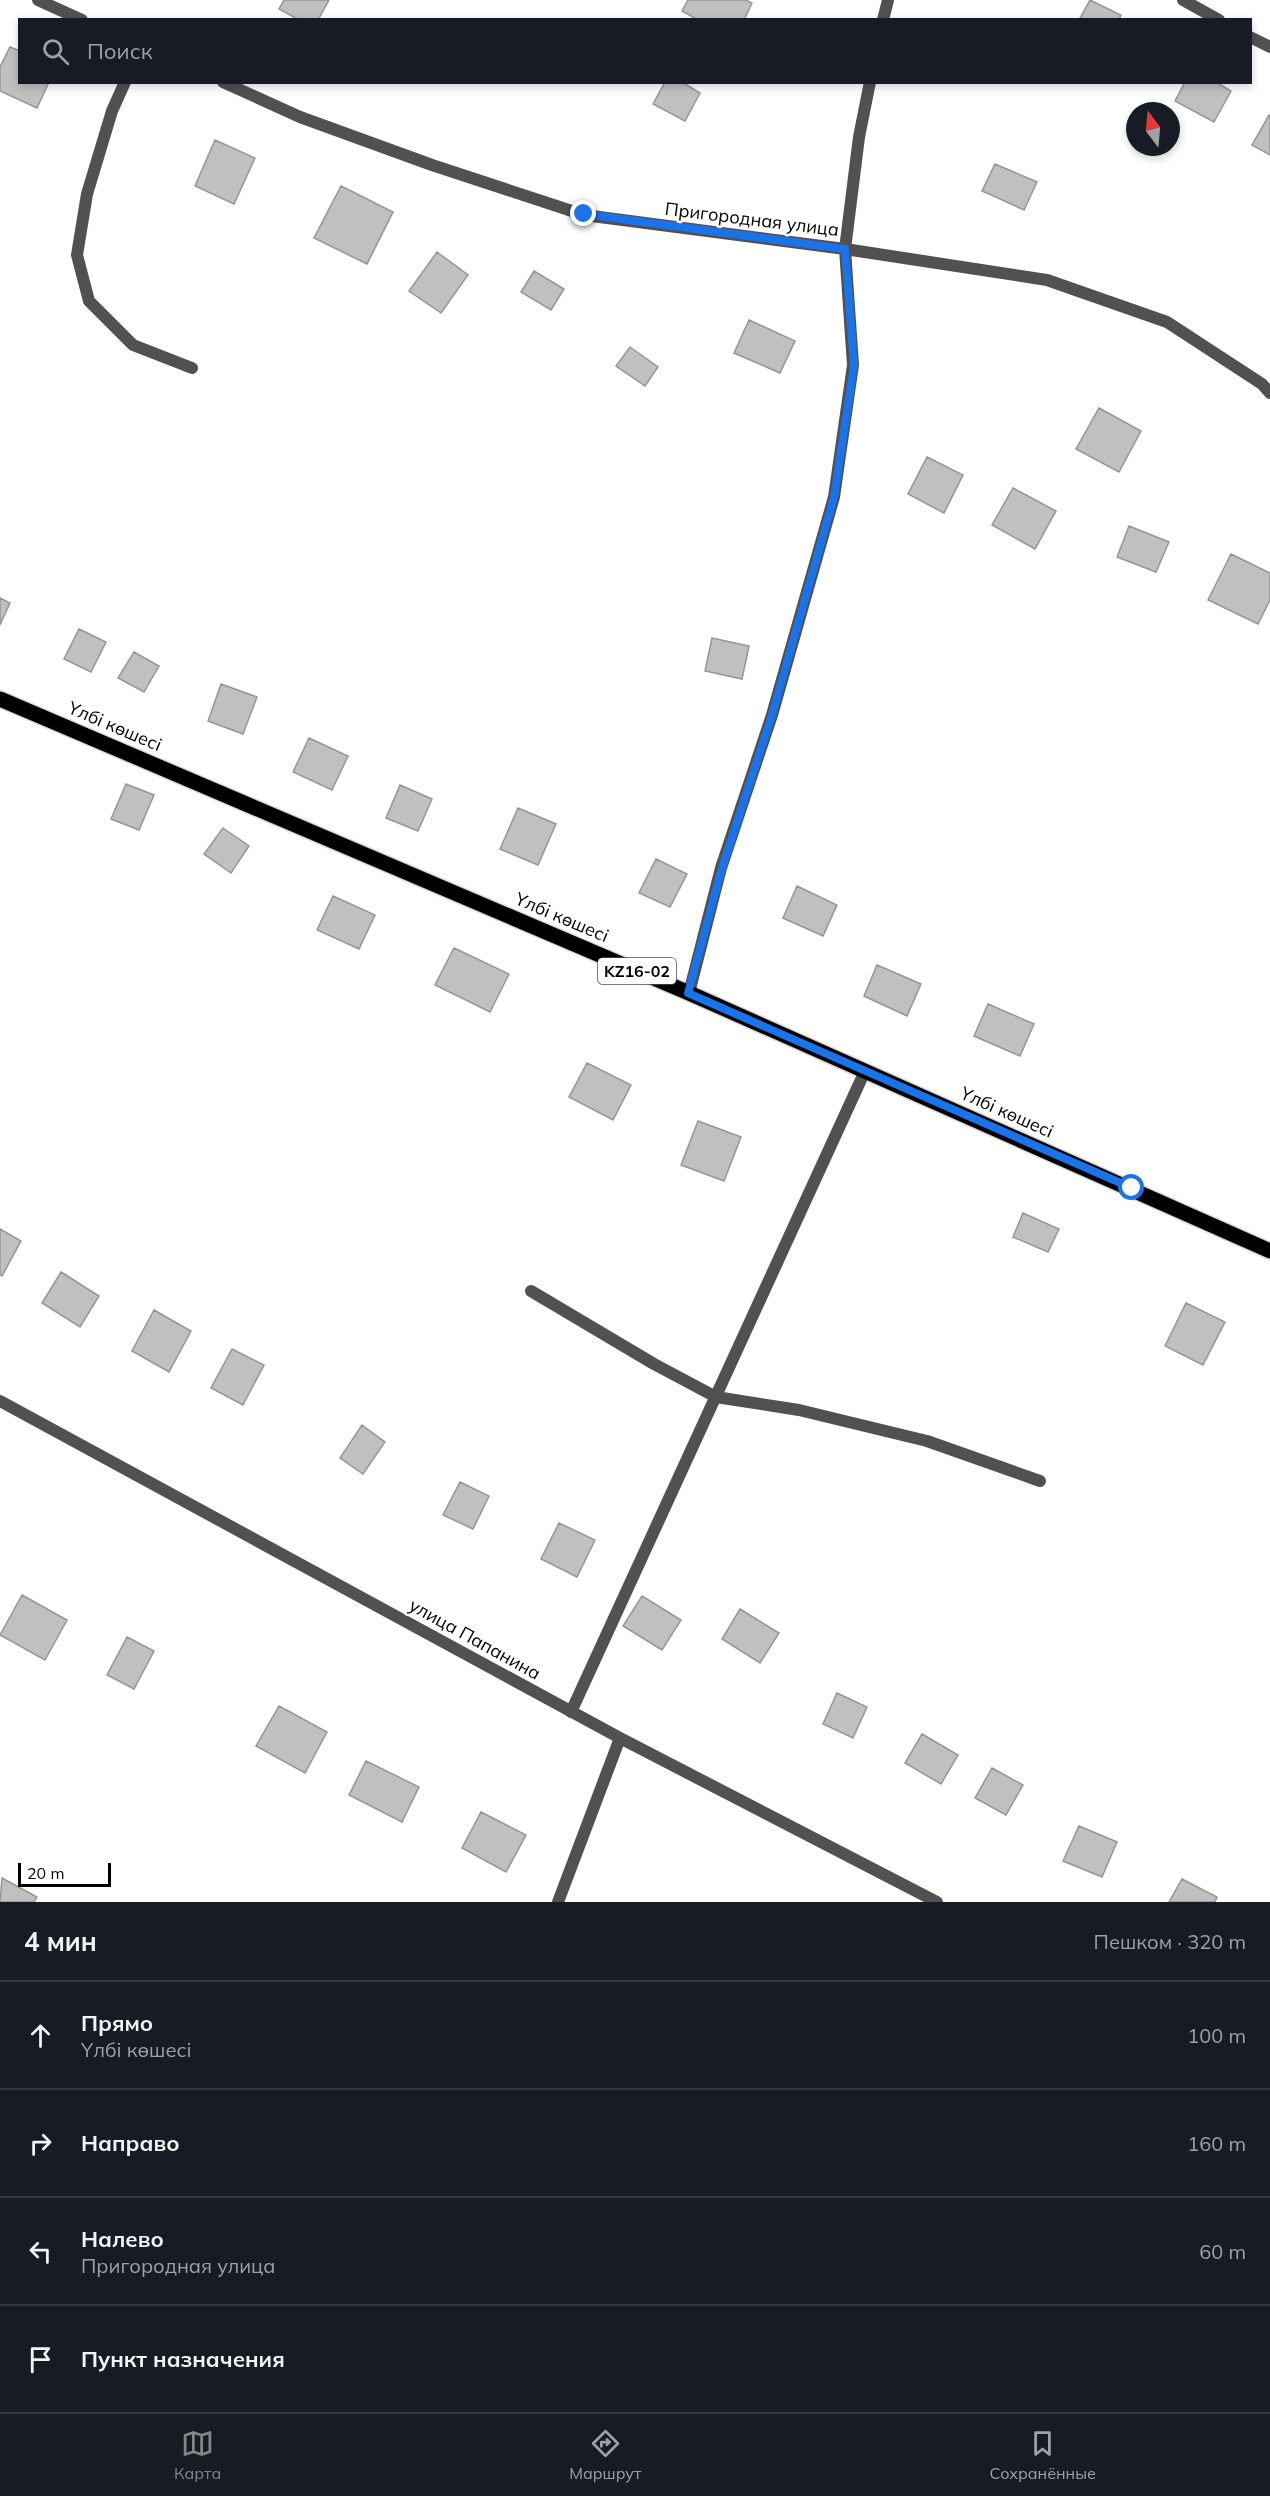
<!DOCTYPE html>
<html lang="ru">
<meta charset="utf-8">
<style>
:root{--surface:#171b24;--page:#20242c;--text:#f1f3f6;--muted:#9ea1a6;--line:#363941;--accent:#858687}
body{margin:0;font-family:Mulish,sans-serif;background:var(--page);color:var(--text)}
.compass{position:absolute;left:1126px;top:102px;width:54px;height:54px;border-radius:50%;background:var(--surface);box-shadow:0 3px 9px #0003;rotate:344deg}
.scale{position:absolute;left:18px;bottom:15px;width:93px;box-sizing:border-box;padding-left:6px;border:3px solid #000;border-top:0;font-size:16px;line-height:21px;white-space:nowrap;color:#000;-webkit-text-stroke:4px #fff;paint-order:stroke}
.stop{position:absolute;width:18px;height:18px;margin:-14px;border:4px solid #1a73e8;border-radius:50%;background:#fff}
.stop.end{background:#1a73e8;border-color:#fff;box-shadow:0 2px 6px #0008}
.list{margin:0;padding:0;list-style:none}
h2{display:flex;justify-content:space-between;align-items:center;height:78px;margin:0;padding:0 24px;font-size:26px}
h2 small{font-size:20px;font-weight:400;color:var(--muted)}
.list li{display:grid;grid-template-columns:39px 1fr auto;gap:18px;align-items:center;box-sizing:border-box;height:108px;padding:0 24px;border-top:2px solid var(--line)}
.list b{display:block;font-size:22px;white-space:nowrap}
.list p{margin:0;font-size:20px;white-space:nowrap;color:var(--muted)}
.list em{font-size:20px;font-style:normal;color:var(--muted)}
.icon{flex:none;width:33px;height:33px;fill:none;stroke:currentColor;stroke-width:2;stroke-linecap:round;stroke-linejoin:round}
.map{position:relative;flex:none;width:1270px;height:1902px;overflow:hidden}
.search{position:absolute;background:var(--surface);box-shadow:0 3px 9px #0003;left:18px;right:18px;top:18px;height:66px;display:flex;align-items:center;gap:15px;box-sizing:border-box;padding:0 21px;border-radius:0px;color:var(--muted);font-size:22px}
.sheet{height:510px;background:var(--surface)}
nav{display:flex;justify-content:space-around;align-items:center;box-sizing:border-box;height:84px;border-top:2px solid var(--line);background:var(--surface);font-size:16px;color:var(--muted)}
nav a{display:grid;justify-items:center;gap:3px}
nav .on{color:var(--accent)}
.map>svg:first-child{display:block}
.building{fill:#c0c0c0;stroke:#959595;stroke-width:1.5}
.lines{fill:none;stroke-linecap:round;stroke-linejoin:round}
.primary-casing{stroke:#dbdbdb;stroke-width:18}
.service{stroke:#515151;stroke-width:12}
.minor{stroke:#515151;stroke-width:12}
.primary{stroke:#000;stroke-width:15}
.route{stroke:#1a73e8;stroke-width:8}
.labels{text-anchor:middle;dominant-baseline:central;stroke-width:5;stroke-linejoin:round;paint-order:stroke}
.shield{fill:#fff;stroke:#4c4c4c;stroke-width:1.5}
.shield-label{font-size:16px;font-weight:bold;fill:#000}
.street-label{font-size:18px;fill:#000;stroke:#fff}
</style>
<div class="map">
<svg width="1270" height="1902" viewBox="0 0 1270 1902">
<rect width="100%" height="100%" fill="#fff"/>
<path class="building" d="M284 0H329L318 20H299L279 9Z
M688 0H746L752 3 744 20H698L682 11Z
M1090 0 1121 15 1119 20H1079Z
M10 47 20 51V82H49L37 108 0 91V67Z
M665 82H682L700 93 685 121 653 104Z
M1185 82H1216L1231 91 1214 122 1175 101Z
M1269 115H1270V155L1252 145Z
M215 140 255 158 234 204 195 186Z
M995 164 1037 182 1024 210 982 191Z
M341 186 393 212 367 264 314 238Z
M437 252 468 275 441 313 409 291Z
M534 271 564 289 551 310 521 292Z
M749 320 795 341 780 373 734 353Z
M630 347 658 367 645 386 616 366Z
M1099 408 1141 431 1119 472 1076 449Z
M927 457 963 475 944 513 908 494Z
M1013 488 1056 511 1035 549 992 525Z
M1129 526 1169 542 1156 572 1117 557Z
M1231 554 1270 573V600L1258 624 1208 600Z
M0 598 10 603 0 625Z
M79 629 106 642 91 672 64 659Z
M712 638 749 646 742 679 705 671Z
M134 652 159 666 144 692 118 678Z
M221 684 257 697 243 734 208 721Z
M309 738 348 756 332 790 293 772Z
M126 784 154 795 139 830 111 819Z
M400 785 432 799 418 831 386 818Z
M518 808 556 824 538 865 500 849Z
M223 828 249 846 231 873 204 854Z
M656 859 687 874 670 907 639 893Z
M797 886 837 905 823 936 783 918Z
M333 896 375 915 359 949 317 930Z
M454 948 509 974 490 1012 435 985Z
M877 965 921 984 907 1016 864 996Z
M988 1004 1034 1024 1020 1056 974 1036Z
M587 1063 631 1085 613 1120 569 1097Z
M698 1121 741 1137 724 1181 681 1165Z
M1023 1213 1059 1229 1048 1252 1013 1237Z
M0 1229 21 1241 2 1276 0 1275Z
M61 1272 99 1296 80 1327 42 1303Z
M1186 1303 1225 1322 1203 1365 1165 1346Z
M154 1310 191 1331 169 1372 132 1351Z
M232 1349 264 1365 243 1405 211 1388Z
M362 1425 385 1442 363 1474 340 1458Z
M460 1482 489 1496 473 1529 443 1515Z
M559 1523 595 1540 577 1577 541 1559Z
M22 1595 67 1620 45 1660 0 1635Z
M642 1596 681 1620 662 1650 623 1626Z
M740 1609 779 1633 760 1663 722 1639Z
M127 1637 154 1651 134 1689 107 1675Z
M837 1693 867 1707 853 1738 823 1724Z
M279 1706 327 1732 305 1773 256 1746Z
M922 1734 958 1755 941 1784 905 1763Z
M366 1761 419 1787 402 1822 349 1795Z
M992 1768 1023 1785 1006 1815 975 1798Z
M481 1812 526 1835 506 1872 462 1848Z
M1079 1826 1117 1842 1102 1877 1063 1861Z
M2 1878 37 1897 34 1902H0Z
M1182 1879 1217 1897 1215 1902H1169Z"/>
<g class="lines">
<defs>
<path id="primary" d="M0 699 689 993 1270 1251"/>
</defs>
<use href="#primary" class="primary-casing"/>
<path class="service" d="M125 82 112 111 87 194 77 255 89 301 133 345 192 368
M531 1291 654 1364 716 1397 799 1410 927 1441 1040 1481"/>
<path class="minor" d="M38 0 82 20
M1183 0 1219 20
M883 20 888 0
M1250 37 1270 47
M223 82 300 117 432 165 584 215 845 249 1047 280 1167 322 1262 384 1270 393
M689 993 721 868 772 715 834 497 853 365 845 249 859 137 870 82
M0 1401 620 1738 937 1902
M571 1712 865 1071
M558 1902 620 1738"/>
<use href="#primary" class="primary"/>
</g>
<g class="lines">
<path class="route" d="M584 214 845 249 854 365 834 497 772 715 722 868 688 993 1132 1188"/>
</g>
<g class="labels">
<rect class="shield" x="598" y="958" width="78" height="26" rx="4.5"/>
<g class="shield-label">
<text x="637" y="971">KZ16-02</text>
</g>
<g class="street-label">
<text transform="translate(752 219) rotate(7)">Пригородная улица</text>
<text transform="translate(115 726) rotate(23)">Үлбі көшесі</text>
<text transform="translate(562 917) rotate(23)">Үлбі көшесі</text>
<text transform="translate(1007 1112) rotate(24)">Үлбі көшесі</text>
<text transform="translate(475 1639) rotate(29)">улица Папанина</text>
</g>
</g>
</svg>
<svg class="compass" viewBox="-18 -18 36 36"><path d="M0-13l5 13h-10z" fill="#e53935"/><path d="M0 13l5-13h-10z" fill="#9ea1a6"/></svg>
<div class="scale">20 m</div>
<div class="stop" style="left:1132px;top:1188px"></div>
<div class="stop end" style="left:584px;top:214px"></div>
<div class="search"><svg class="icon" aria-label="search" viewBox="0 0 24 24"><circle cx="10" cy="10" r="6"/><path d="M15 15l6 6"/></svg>Поиск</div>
</div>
<section class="sheet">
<h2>4 мин<small>Пешком · 320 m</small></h2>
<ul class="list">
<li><svg class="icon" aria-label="ahead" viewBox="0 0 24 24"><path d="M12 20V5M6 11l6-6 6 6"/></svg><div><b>Прямо</b><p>Үлбі көшесі</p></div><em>100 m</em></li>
<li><svg class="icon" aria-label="right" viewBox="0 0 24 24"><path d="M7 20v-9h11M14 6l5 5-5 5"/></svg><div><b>Направо</b></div><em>160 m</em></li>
<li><svg class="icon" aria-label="left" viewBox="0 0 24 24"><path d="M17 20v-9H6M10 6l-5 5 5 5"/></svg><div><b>Налево</b><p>Пригородная улица</p></div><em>60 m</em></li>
<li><svg class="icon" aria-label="arrive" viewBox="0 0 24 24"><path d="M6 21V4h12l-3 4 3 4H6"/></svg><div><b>Пункт назначения</b></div></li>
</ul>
</section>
<nav>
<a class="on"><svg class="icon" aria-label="map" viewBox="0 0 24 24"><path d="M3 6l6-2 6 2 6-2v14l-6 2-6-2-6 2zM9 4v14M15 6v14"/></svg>Карта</a>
<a><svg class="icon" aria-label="directions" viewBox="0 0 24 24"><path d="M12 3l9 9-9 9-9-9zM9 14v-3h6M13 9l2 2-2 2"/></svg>Маршрут</a>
<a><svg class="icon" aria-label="saved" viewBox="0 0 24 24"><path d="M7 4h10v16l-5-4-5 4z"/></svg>Сохранённые</a>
</nav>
